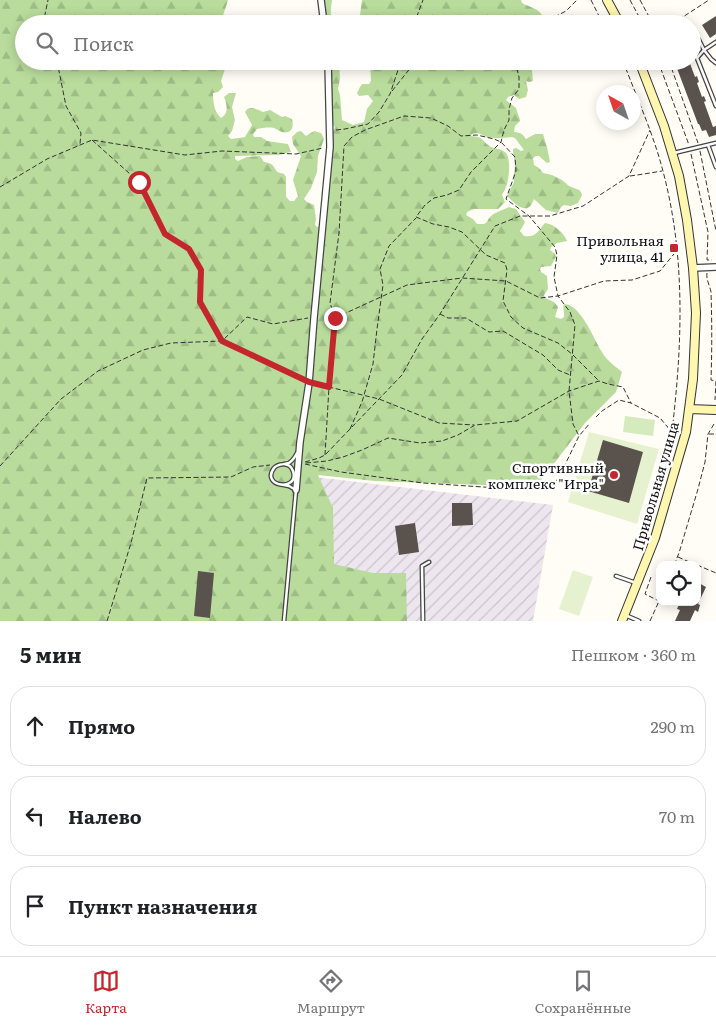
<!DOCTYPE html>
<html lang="ru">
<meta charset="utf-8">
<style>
:root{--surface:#fff;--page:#f2f2f2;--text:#202124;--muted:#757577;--line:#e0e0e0;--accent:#c4262e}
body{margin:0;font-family:Literata,serif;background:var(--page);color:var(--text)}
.controls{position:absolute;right:15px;bottom:15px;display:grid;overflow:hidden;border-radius:10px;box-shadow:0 2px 12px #0003}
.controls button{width:45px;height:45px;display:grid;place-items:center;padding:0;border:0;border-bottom:1px solid var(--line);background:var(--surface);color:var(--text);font:25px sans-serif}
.compass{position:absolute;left:596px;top:85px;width:45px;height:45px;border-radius:50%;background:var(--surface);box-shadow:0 2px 12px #0003;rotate:320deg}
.stop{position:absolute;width:15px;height:15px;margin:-11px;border:4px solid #c4262e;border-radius:50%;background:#fff}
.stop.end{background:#c4262e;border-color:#fff;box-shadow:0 1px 5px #0008}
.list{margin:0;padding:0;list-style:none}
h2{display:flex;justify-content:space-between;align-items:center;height:65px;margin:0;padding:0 20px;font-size:21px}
h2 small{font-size:16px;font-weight:400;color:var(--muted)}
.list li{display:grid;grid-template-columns:32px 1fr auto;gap:15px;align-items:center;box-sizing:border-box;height:80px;margin:0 10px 10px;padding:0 10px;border:1px solid var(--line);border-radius:20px}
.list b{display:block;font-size:19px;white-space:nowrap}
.list em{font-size:16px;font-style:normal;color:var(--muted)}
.icon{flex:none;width:28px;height:28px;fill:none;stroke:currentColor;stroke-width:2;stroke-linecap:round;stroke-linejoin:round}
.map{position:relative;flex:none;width:716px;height:621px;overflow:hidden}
.search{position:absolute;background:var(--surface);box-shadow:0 2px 12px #0003;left:15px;right:15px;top:15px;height:55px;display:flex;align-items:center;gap:12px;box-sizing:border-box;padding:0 18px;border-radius:28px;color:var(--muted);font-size:19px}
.sheet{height:335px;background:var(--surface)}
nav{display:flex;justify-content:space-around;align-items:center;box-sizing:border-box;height:70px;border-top:1px solid var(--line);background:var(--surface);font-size:14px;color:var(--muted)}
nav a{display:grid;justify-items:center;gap:2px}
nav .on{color:var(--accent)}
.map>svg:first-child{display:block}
.industrial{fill:url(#industrial-furrows)}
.grass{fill:#d5ebbd}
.forest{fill:url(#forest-firs)}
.pitch{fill:#e6f2cf}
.building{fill:#5a524d}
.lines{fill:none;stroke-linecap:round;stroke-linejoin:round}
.lane-casing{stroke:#444;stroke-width:5}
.street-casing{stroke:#444;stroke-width:8}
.secondary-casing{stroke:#333;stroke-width:10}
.path{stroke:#333;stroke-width:1;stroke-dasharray:5 2.5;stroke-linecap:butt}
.lane{stroke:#fff;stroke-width:2.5}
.street{stroke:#fff;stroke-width:5.5}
.secondary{stroke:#fff6b0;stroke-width:8}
.route{stroke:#c4262e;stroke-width:6}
.poi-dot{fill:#c4262e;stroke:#fff;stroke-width:2}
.labels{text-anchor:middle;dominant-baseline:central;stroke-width:5;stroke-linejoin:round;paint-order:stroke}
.poi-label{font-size:14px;fill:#111;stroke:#fff;text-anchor:end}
.street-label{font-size:14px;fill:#111;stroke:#fff}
</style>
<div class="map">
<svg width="716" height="621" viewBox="0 0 716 621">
<defs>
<pattern id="industrial-furrows" width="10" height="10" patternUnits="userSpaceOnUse" patternTransform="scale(1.25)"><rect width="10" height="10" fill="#eee6ef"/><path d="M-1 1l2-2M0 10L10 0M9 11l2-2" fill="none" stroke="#cbc4cc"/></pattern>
<pattern id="forest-firs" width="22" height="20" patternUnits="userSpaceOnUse" patternTransform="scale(1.25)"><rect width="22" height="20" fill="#b9dc9c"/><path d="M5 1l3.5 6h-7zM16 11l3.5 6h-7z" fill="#9ebc85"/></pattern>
</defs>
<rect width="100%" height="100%" fill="#fffdf5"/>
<path class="industrial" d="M315 477 553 505 533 621H112Z"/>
<path class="grass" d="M625 416 655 420 653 436 623 432Z"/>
<path class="forest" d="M0 0H228C226 8 222 16 221 24H24V61L234 62 236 65 231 69H225L221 81 223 87 218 92 213 93C213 102 214 112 221 118 229 114 227 104 224 97L229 93H236L232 107 235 120 232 131 228 136 231 139 245 137 252 125 245 112C249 105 257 109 263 112L270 110 282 117 285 116 292 119C294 127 292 134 282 132 279 131 277 129 274 128 269 127 262 128 257 129L253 134 254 137H261L267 141 288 144 291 152 278 155 235 156V159L238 161 247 157 260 156 264 162C272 163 273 165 277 172L284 174 286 177V197L290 201H294L298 196 293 180 301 156 293 144 292 137 297 132 301 131 306 136 314 131 321 133 324 139 318 156 317 172 311 188 304 199 307 202 314 205 316 219 315 225 317 227 321 226 331 134 335 128 332 122V61H339L340 79 338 89 340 95 342 120 353 125 364 122 367 109 373 101 368 95 359 96 357 93 360 87 362 84H369L371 81 370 61H541L542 62 533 67 532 71 533 81 529 82 526 81 528 90 526 97 519 99 514 95 508 97 506 100 516 108C517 113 520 117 520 121L515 126 514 132C521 133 522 133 526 139L535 134H543L547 147 550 162 547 163 539 156H536L533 158 534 165 539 168 543 173 552 175 562 180 569 186 579 190 581 192 582 195 578 203 571 206 564 205 561 207 558 213 546 210 534 199C528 217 516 205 507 196L514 182C512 176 515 172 515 166 515 160 513 155 513 149L516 148 521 151 524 150 515 138 512 137C505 138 494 139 487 137 481 135 479 132 472 134L471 136C485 137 481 141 491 147 496 149 502 149 506 153 511 159 509 178 507 184 506 188 504 191 502 195L505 202 498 209H474L467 212 466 215 473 219 477 224H484L487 222C490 213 501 211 509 207L516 209 525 222 520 231 524 236C536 238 538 231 545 223 554 224 564 233 567 241L557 243 551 247 550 250 555 254 556 257 551 266 541 267 540 269 541 272 547 276 548 289 544 295 545 298 554 302 558 307 555 317 561 319 564 317C565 312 562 309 564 304 581 304 594 340 602 352 606 360 615 366 622 372L616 392 585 423 536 487 375 481 318 475 333 508 334 564 373 573H406L407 621H0Z
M324 0H332C331 10 328 18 338 23 345 20 353 19 360 15L362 0H521L522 3C529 7 538 8 542 15L541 18 529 20 527 22V24H328L327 21Z"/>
<path class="pitch" d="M589 432 659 449 637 524 568 502Z
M573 570 593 577 579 616 559 609Z"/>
<path class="building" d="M716 16V34L710 38 702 25Z
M677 61H689L695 77 697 76 699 82 697 83 702 97 704 96 706 101 704 102 713 127 716 126V135L709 137 706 130 702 131 699 124H698L675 63 677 62Z
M603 440 643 452 629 503 588 491Z
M452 503H472L473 525 452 526Z
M415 523 419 552 399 555 395 526Z
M198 571 214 573 210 618 194 616Z
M697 582 706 587 698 604 700 605 698 612 695 610 690 621H675L680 610 677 609 680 602H697Z"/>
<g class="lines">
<defs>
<path id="lane" d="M692 26 704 50 697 58 716 106
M716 42 704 50 711 59 716 63
M708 145 716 167
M674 153 716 143
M284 464C289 465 291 466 293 471 300 492 260 487 274 468 278 463 284 465 289 463 292 461 295 457 297 453
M616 576 636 583
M625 615 639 621
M284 621 296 490 289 486 284 485
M423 621 422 566 429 562"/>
<path id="street" d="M321 0 324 24
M693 268 716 267
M296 490 300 442 309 383 314 318 330 147 328 61"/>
<path id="secondary" d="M607 0 620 24
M689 409 716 410
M622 621 655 538 686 432 693 379 696 313 693 268 687 220 679 176 664 126 639 61"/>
</defs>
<use href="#lane" class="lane-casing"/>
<use href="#street" class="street-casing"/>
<use href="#secondary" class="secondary-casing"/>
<path class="path" d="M591 0 603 24
M630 0 643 24
M640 0 653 24
M43 24 48 0
M414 24 423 0
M541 24 566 11 577 0
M672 24 709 0
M57 61 66 106 81 133 80 144
M515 61 519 77V89L512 98 509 109V120L504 130 501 142 471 172 459 190 447 195 434 198 425 205 416 217 433 224 449 227 462 232 486 255 505 263 507 270 503 301 511 317 523 328 558 343 572 354 599 381
M623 61C635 93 649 124 659 157 686 247 683 339 672 431
M658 61 689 145
M669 61 698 143
M392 91 412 66 420 61
M336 130 345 129 368 124 379 112 390 94 401 61
M92 140 139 182 165 234 189 249 201 270 200 302 222 341 303 380
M700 151 716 231
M691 154 708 232 707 260H712
M630 176 644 174 662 171
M0 187 47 159 92 140 185 155 222 151 296 154 323 148
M707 273C706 280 710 286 711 292 712 322 712 351 711 380L716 381 715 400
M440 314 448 318H466L489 332 503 331 543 355 558 370 570 375
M335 317 330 303 339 233 344 146 352 137 365 130 404 116 431 118 448 126 461 136 477 135 494 139 501 142 515 157 516 171 506 199 529 216 555 247 557 255 554 277 558 296 570 312 575 325 569 391 573 424 579 436
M316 384 329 387 335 318 407 285 462 278 506 281 540 298 558 296 604 281 632 280 660 271 678 249
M596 417 602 411 619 400 631 403 660 418 671 431
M350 429 362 402 373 364 377 329 383 285 380 269 389 246 416 218
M709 434H716
M325 455 329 387 379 399 439 423 474 425
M305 462 319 458 325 455 402 375 422 339 440 314 495 226 520 216H550L583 206 629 176 650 130
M306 463 327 461 343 457 362 450 388 438 420 443 442 441 458 435 475 425 517 421 569 391 599 381 608 384 623 387 631 403
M305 464 341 472 423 483 528 490 551 485 558 479 579 436 590 423
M0 466 61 399 98 371 143 350 171 343 222 341 247 317 273 324 308 318
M678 557 696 565
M674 565 679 553 698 489 705 462 708 434 714 424
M684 565 690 562
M697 565 716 573
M651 577 645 594 659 601
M107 621 131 543 147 478 231 477 253 467 270 465
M650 621 660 599"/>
<use href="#lane" class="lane"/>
<use href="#street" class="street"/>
<use href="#secondary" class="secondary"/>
</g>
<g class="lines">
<path class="route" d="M139 182 165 234 189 249 201 270 200 302 222 341 309 382 329 387 335 318"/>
</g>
<g class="poi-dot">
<rect x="669" y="243" width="10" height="10" rx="2.5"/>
<circle cx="614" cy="475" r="5"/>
</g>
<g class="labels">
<g class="poi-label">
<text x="664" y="240">Привольная<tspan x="664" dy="16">улица, 41</tspan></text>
<text x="604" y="467">Спортивный<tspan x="604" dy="16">комплекс "Игра"</tspan></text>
</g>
<g class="street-label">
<text transform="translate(655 486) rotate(-74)">Привольная улица</text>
</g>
</g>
</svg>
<div class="controls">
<button><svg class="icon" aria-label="locate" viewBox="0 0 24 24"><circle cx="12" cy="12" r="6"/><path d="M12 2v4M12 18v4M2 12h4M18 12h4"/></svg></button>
</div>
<svg class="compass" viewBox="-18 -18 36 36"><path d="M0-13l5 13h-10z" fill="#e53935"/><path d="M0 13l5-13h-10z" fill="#757577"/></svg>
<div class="stop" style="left:139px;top:182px"></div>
<div class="stop end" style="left:335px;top:318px"></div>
<div class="search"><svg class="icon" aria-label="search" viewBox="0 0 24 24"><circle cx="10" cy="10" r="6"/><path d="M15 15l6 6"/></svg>Поиск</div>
</div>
<section class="sheet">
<h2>5 мин<small>Пешком · 360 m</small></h2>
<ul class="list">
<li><svg class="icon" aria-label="ahead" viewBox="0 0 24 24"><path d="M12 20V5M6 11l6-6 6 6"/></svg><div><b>Прямо</b></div><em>290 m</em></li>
<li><svg class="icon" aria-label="left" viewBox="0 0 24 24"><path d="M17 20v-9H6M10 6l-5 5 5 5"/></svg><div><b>Налево</b></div><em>70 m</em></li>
<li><svg class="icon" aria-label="arrive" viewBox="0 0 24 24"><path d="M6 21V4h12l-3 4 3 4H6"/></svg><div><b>Пункт назначения</b></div></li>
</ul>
</section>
<nav>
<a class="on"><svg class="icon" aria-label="map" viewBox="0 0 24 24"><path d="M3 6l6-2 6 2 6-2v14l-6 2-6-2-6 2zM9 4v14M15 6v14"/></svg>Карта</a>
<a><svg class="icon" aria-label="directions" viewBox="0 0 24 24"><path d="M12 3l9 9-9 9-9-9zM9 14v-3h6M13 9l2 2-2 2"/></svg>Маршрут</a>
<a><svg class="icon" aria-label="saved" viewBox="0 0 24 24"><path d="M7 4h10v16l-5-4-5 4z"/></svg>Сохранённые</a>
</nav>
